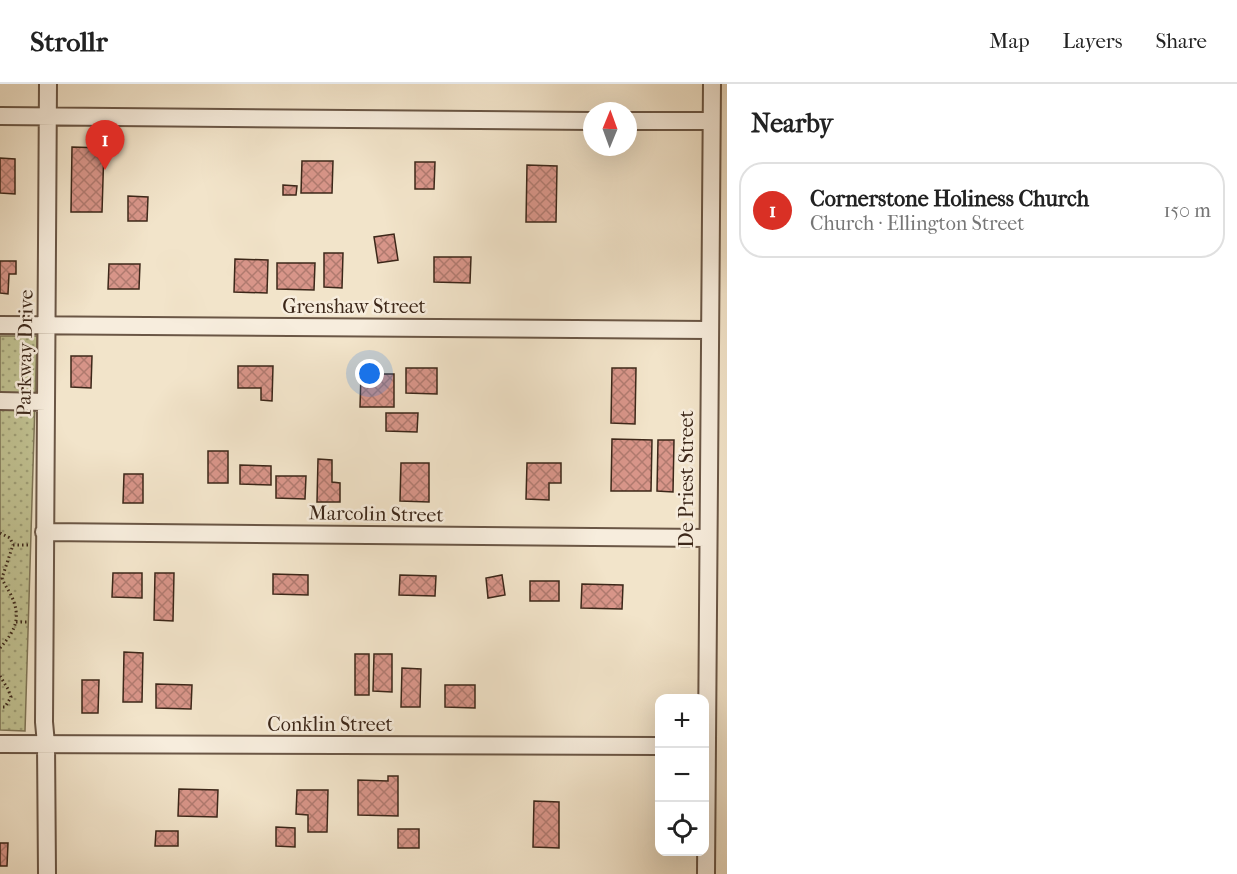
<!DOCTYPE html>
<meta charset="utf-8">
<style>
:root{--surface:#fff;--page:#f2f2f2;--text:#222;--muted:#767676;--line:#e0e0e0;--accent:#d93025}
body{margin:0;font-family:"IM FELL French Canon",serif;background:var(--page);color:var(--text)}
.controls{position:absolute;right:18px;bottom:18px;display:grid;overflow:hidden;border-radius:12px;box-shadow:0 6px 24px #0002}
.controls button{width:54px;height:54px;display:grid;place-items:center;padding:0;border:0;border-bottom:2px solid var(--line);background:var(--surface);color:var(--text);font:30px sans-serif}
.compass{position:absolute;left:583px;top:18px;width:54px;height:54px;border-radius:50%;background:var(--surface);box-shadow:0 6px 24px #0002;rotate:1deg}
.you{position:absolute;left:370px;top:290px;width:21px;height:21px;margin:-15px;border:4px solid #fff;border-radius:50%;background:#1a73e8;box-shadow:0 0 0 9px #1a73e833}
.badge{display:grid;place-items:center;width:39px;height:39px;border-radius:50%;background:var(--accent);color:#fff;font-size:20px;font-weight:700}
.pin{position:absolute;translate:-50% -50px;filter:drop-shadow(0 2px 3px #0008)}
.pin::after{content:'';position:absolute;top:32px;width:21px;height:18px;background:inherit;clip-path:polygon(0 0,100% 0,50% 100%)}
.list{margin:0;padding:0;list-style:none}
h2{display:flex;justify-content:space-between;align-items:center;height:78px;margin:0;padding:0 24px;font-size:26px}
h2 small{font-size:20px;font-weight:400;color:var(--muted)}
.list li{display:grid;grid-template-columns:39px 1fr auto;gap:18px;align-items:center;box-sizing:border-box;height:96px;margin:0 12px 12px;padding:0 12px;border:2px solid var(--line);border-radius:24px}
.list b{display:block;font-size:22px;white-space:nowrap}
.list p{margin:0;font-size:20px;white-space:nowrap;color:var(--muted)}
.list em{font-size:20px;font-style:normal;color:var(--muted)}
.icon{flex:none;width:33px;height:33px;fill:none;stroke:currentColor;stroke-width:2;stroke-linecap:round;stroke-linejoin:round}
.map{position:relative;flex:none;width:727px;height:790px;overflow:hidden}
header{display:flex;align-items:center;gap:36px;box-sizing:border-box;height:84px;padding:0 30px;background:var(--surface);border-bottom:2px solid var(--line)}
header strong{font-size:28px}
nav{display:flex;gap:33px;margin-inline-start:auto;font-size:21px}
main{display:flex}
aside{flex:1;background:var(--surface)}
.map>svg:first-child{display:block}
.park{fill:url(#park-dots);stroke:#7e7456;stroke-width:1.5}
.building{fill:url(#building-cross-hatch);stroke:#3c2719;stroke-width:1.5}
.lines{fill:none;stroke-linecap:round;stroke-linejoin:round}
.minor-casing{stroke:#6a5645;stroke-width:20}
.path{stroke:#3c2719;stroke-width:3;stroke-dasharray:1.5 3;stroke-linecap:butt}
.minor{stroke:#f7eddd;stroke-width:16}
.labels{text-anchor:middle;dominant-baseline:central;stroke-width:5;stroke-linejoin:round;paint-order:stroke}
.street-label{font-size:20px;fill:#3c2719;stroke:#f7eddd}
</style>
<header>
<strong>Strollr</strong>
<nav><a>Map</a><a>Layers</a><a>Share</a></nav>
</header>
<main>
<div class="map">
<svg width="727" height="790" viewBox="0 0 727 790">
<defs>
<pattern id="park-dots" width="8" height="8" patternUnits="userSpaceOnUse" patternTransform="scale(1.5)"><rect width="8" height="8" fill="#c1c292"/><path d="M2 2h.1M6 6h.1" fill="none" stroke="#9e9e76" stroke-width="1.8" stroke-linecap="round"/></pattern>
<pattern id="building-cross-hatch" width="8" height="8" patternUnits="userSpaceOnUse" patternTransform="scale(1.5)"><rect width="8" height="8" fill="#d89589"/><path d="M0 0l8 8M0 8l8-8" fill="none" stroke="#b07a6f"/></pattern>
</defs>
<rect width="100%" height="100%" fill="#f2e4ca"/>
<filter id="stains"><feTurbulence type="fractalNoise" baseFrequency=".00333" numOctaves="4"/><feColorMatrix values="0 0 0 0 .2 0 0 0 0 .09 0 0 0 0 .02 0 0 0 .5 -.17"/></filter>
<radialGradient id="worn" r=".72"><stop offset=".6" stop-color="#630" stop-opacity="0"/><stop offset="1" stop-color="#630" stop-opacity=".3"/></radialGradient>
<path class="park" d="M0 252H37L25 647 0 646Z"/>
<path class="building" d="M72 63 104 64 102 128H71Z
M0 74 15 75V110L0 109Z
M302 77H333L332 109H301Z
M415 78H435L434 105H415Z
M527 81 557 82 556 138H526Z
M283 101 297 102 296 111H283Z
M128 112 148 113 147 137H128Z
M394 150 398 176 378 179 374 153Z
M324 169H343L342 204 324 203Z
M434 173H471L470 199 434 198Z
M235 175 268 176 267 209 234 208Z
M0 177H16V190H9L8 210 0 209Z
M277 179H315L314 206 277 205Z
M109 180H140L139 205H108Z
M71 272H92L91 304 71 303Z
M238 282H273L272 317 261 316V304H238Z
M406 284H437V310L406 309Z
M612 284H636L635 340 611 339Z
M361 290H394V323H360Z
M386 329H418L417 348 386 347Z
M612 355 652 356 651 407H611Z
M658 356H674L673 408 657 407Z
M208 367H228V399H208Z
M318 375 332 376V398L340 399V418H317Z
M401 379H429V418L400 417Z
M527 379H561V399H549V416L526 415Z
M240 381 271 382V401L240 400Z
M124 390H143V419H123Z
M276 392H306L305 415 276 414Z
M113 489H142V514L112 513Z
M155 489H174L173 537 154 536Z
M273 490 308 491V511L273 510Z
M400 491 436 492 435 512 399 511Z
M502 491 505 511 488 514 486 494Z
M530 497H559V517H530Z
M582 500 623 501 622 525 581 524Z
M124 568 143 569 142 618H123Z
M355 570H369V611H355Z
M374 570H392V608L373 607Z
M402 584 421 585 420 623H401Z
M82 596H99L98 629H82Z
M156 600 192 601 191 625 156 624Z
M445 601H475V624L445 623Z
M388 692H398V732L358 731V696L388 697Z
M179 705 218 706 217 733 178 732Z
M297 706H328L327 748H308V731L296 730Z
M534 717 559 718V764L533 763Z
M276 743 295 744V763L276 762Z
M398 745H419V764H398Z
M156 747H178V762H155Z
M0 759H8L7 782H0Z"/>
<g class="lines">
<defs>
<path id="minor" d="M0 32 592 37
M628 37H711
M0 241 708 246
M0 317 46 318
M44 448 707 454
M0 660 660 662
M47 790 46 660 44 638 48 0
M706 790 712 0"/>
</defs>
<use href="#minor" class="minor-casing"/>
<path class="path" d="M0 449 10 454 13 461
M13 461H30
M16 538H29
M0 564C15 547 22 534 11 511 8 505 4 500 2 494L13 461
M0 592 8 605 11 613 5 623H0"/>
<use href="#minor" class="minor"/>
</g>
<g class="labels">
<g class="street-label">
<text x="354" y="222">Grenshaw Street</text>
<text transform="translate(25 269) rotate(-89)">Parkway Drive</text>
<text transform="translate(686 395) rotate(-90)">De Priest Street</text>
<text transform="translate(376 430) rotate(1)">Marcolin Street</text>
<text x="330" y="640">Conklin Street</text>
</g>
</g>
<rect width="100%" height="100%" filter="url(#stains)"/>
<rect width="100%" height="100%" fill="url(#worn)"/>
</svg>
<div class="controls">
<button>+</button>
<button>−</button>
<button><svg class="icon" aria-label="locate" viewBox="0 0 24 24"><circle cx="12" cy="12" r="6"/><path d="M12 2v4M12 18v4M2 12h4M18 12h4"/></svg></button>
</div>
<svg class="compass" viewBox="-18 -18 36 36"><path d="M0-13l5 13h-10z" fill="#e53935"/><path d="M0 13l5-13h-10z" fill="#767676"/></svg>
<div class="you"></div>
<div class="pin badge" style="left:105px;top:86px">1</div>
</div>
<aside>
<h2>Nearby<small></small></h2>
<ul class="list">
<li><span class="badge">1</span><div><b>Cornerstone Holiness Church</b><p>Church · Ellington Street</p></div><em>150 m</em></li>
</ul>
</aside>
</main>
